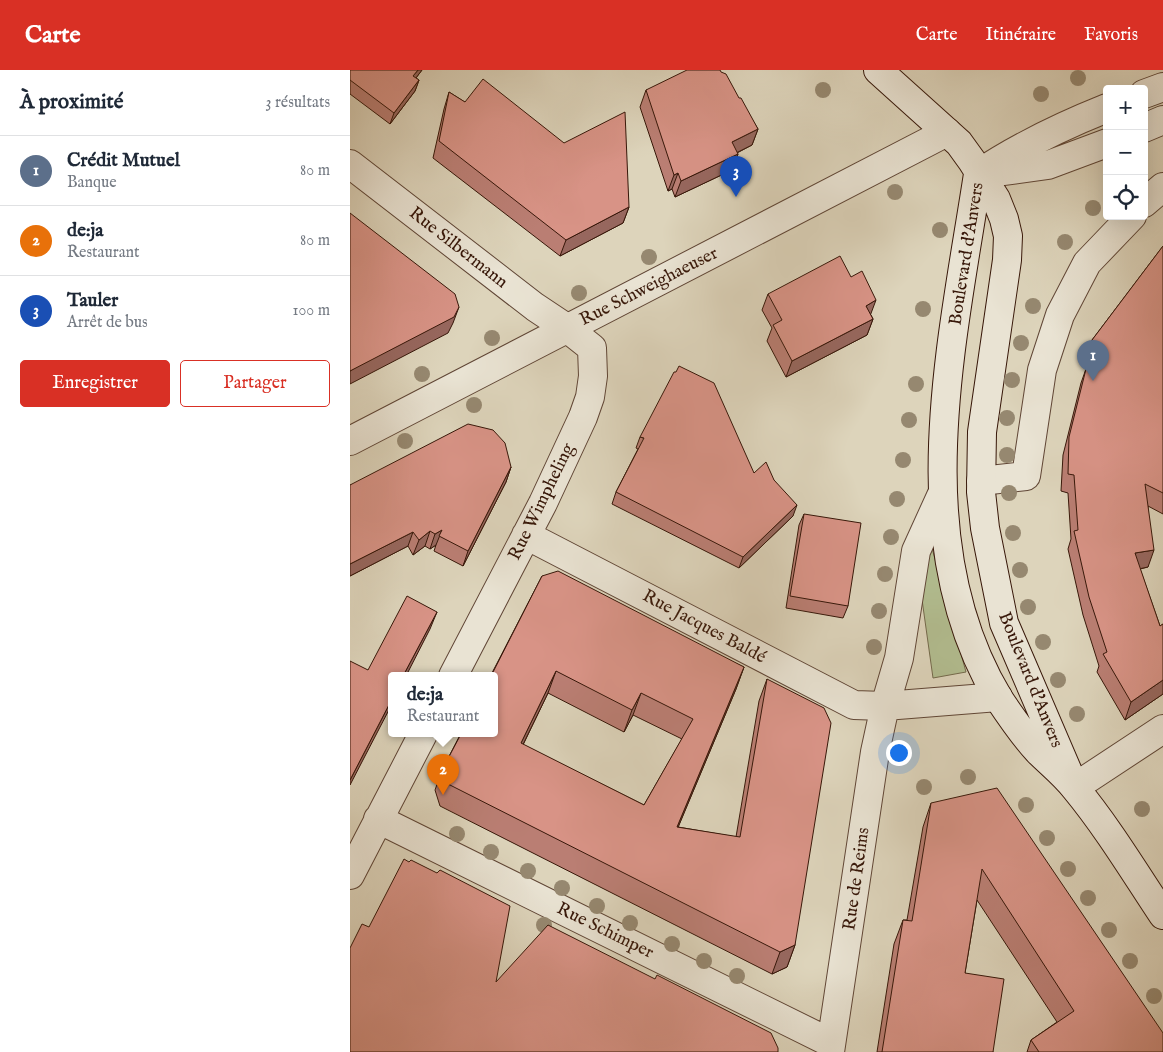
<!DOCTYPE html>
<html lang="fr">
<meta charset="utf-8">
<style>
:root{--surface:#fff;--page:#f2f2f3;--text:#1f2937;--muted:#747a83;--line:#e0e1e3;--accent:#d93025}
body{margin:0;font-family:"IM FELL English",serif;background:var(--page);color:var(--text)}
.controls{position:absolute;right:15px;top:15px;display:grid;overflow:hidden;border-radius:5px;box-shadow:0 5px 20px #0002}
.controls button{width:45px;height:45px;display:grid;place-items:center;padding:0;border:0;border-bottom:1px solid var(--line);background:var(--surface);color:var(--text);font:25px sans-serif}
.you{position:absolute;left:548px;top:682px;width:18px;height:18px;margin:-12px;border:4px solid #fff;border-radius:50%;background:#1a73e8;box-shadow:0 0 0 8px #1a73e833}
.badge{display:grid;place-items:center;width:32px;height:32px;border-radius:50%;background:var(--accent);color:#fff;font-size:16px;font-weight:700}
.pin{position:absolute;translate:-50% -41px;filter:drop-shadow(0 1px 2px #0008)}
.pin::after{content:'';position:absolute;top:26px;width:18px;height:15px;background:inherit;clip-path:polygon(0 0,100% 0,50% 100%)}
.popup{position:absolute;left:38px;top:602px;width:110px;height:65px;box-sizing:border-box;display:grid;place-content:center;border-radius:5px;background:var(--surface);filter:drop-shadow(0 1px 4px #0005);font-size:16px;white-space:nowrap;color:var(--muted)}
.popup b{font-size:19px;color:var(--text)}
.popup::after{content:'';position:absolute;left:50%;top:100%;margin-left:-10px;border:10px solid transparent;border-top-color:var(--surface)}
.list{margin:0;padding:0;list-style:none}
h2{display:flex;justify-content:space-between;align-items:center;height:65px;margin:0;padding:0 20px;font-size:21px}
h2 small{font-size:16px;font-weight:400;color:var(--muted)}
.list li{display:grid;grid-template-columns:32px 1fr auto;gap:15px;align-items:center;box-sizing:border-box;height:70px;padding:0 20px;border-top:1px solid var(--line)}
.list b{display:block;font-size:19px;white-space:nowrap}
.list p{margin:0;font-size:16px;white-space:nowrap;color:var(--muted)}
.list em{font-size:16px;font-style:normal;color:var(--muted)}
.actions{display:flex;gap:10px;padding:15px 20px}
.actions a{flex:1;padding:11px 0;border:1px solid var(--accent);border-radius:5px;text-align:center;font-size:18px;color:var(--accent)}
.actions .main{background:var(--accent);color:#fff}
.icon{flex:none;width:28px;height:28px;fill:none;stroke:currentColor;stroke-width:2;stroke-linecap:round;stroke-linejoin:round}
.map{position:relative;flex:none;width:813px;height:982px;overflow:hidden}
header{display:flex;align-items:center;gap:30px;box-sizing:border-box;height:70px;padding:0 25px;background:var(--accent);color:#fff}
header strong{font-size:24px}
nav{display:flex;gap:28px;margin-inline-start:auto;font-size:18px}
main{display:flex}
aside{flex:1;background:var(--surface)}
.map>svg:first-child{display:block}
.green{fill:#b2bd90;stroke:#746a4c}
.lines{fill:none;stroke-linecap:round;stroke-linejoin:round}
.street-casing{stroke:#604636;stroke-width:30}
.secondary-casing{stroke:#371709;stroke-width:30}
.street{stroke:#e9e3d3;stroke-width:28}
.secondary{stroke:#e9e3d3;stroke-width:28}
.tree{fill:#968870}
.wall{fill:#ba7e73;stroke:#371709;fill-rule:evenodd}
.shaded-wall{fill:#97675e;stroke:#371709}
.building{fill:#d89386;stroke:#371709;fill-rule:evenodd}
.labels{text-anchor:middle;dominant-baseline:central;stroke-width:4.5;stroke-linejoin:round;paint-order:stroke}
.street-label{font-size:18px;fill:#371709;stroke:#e9e3d3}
</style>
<header>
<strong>Carte</strong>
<nav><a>Carte</a><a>Itinéraire</a><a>Favoris</a></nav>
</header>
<main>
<aside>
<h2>À proximité<small>3 résultats</small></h2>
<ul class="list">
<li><span class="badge" style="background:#5c6f8a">1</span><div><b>Crédit Mutuel</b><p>Banque</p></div><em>80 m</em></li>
<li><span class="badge" style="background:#e8710a">2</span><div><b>de:ja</b><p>Restaurant</p></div><em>80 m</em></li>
<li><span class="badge" style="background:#1a4fb4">3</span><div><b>Tauler</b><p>Arrêt de bus</p></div><em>100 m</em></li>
</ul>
<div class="actions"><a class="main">Enregistrer</a><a>Partager</a></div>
</aside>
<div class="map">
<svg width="813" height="982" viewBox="0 0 813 982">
<rect width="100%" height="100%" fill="#ddd4bb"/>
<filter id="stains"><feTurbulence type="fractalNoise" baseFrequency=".004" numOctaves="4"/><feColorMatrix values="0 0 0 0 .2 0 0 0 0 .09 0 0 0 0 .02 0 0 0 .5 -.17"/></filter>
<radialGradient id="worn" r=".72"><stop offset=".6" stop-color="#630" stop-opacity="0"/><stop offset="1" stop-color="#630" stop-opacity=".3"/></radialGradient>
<path class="green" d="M580 471 616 602 583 608 568 501Z"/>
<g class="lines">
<defs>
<path id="street" d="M794 24 813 17
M794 58 813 50
M0 94 185 237 218 259 242 278 243 306 240 327 233 347 193 433 103 606
M628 104C668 77 712 56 757 38
M632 104 698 95 757 73
M794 133 813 117
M0 371 597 62
M631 411 676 406 692 300 710 245 737 193 782 146
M176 465 504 635 535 636 648 627
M725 717 813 659
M28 749 481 973
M0 805 73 664
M480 982 525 682 535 636 549 588 566 481 591 426"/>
<path id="secondary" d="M528 0 609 73 622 91 646 129 654 149 658 166 657 190 632 362 631 422 635 458 654 553 718 702
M628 104C602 274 554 472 649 629 661 647 673 665 688 681 700 693 714 704 725 718 758 758 785 803 813 845"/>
</defs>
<use href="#street" class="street-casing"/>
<use href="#secondary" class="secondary-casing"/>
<use href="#street" class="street"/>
<use href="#secondary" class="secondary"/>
</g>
<g class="tree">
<circle cx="728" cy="8" r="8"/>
<circle cx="473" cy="20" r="8"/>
<circle cx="691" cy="24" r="8"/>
<circle cx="545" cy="122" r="8"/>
<circle cx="743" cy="138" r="8"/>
<circle cx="590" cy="160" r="8"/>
<circle cx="715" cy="172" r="8"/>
<circle cx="299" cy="187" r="8"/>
<circle cx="229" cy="223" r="8"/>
<circle cx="683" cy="236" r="8"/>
<circle cx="573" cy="239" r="8"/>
<circle cx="142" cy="268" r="8"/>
<circle cx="671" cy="273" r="8"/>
<circle cx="72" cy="304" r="8"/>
<circle cx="662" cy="310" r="8"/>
<circle cx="566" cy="314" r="8"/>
<circle cx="124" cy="335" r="8"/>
<circle cx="657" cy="348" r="8"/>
<circle cx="559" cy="350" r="8"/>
<circle cx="55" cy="371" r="8"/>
<circle cx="657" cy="385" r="8"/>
<circle cx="553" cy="390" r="8"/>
<circle cx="659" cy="423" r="8"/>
<circle cx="547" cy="429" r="8"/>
<circle cx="663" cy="463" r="8"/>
<circle cx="541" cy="467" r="8"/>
<circle cx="670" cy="500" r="8"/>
<circle cx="535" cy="504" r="8"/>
<circle cx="678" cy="537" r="8"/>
<circle cx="529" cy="541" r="8"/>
<circle cx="693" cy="572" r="8"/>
<circle cx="524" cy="577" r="8"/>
<circle cx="708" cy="610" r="8"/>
<circle cx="727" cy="644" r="8"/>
<circle cx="618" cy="707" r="8"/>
<circle cx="574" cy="717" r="8"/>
<circle cx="676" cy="735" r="8"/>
<circle cx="792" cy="739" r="8"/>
<circle cx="107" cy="764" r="8"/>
<circle cx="697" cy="768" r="8"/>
<circle cx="141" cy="782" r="8"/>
<circle cx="718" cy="799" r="8"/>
<circle cx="178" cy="801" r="8"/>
<circle cx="212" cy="818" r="8"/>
<circle cx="738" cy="828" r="8"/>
<circle cx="247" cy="836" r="8"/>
<circle cx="280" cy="853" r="8"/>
<circle cx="194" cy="855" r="8"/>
<circle cx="759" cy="860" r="8"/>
<circle cx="322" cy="874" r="8"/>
<circle cx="354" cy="891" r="8"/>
<circle cx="780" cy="891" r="8"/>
<circle cx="387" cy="906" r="8"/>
<circle cx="804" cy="926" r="8"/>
</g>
<path class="wall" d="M0 0H72L66 8 69 10 65 21 40 54 0 24Z
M296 20 389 28 408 59 402 75 387 83 388 84 382 100 325 127 322 119 318 121 290 37Z
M99 22 279 137 273 153 210 186 83 88 94 39Z
M813 176V444L798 436V497L790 499 810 556 813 554V624L775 650 747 602 749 596 733 545 718 479 721 469 718 423 711 421 713 385 731 313 737 296 732 291 739 274Z
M418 224 521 245 523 249 517 265 436 307 417 271 422 258 412 240Z
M290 367 404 403 424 410 443 446 389 498 262 434 266 422 288 379 286 378Z
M161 397 156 412 113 496 84 481 86 475 80 479 75 476 63 485 58 476 0 506V415Z
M454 444 498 536 493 548 436 538 449 455Z
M192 506 394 597 386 619 328 757 386 767 409 631 417 609 445 875 437 897 422 904 90 736 85 720 93 698ZM198 623 274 662 283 645 332 669 294 735 173 675Z
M581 733 813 982H677L681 970 707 952 627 830 615 903 643 982H527L544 874 553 850H557L573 757Z"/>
<path class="shaded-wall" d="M68 0H72L59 17 63 6Z
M69 10 65 21 40 54 44 43Z
M408 59 402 75 376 88 382 72Z
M388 84 382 100 325 127 331 111Z
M328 103 322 119 318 121 324 105Z
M279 137 273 153 210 186 216 170Z
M526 230 520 246 516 236Z
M109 237 103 253 98 263 0 314V301Z
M523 249 517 265 436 307 442 291Z
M161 397 156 412 113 496 118 481Z
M447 435 443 446 389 498 393 487Z
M92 460 86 475 80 479 85 464Z
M80 461 75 476 63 485 69 470Z
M63 462 58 476 0 506V494Z
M804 480 798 497 779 501 785 483Z
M87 542 80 559 56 606H53Z
M394 597 386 619 319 779 327 757Z
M206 601 198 623 163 695 171 673Z
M813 610V624L775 650 781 632Z
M291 623 283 645 274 662 282 640Z
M42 629V634L0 715V710Z
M445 875 437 897 422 904 430 882Z"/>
<path class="building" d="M0 0H68L63 6 69 10 44 43 0 10Z
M337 0H370L371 2 376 4 389 28H391L408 59 382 72 388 84 331 111 328 103 324 105 296 20Z
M133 9 214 73 275 42 279 137 216 170 89 71 99 22 115 32Z
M0 143 105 224 109 237 104 247 0 301Z
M813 176V423L795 414 804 480 785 483 810 556 813 554V610L781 632 753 584 757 582 739 527 724 461 728 460 724 405 718 404 719 367 737 295 750 283 739 274Z
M490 186 501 207 512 201 526 230 516 236 523 249 442 291 423 255 432 250 418 224Z
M329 296 364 313 404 403 416 392 424 410 447 435 393 487 266 422 294 368 290 367 324 302H326Z
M118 354 143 360 155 373 161 397 118 481 89 466 92 460 85 464 80 461 69 470 63 462 0 494V415Z
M454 444 511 453 498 536 440 526Z
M208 501 394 597 327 757 390 767 417 609 474 638 481 653 445 875 430 882 98 714 93 698 111 664H144V606H141L192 506ZM206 601 282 640 291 623 343 649 294 735 171 673Z
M57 526 87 542 53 606H42V629L0 710V591L18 600Z
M647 718 813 963V982H689L681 970 724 941 632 799 615 903 654 909 643 982H532L553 850 562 851 581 733Z
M54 789 59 792 61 790 87 803 90 800 160 836 146 912 198 855 305 909 307 905 421 963 428 978V982H0V878L12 854 19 857Z"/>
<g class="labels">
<g class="street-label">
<text transform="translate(108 178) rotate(38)">Rue Silbermann</text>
<text transform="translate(617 184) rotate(-81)">Boulevard d'Anvers</text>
<text transform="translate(299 217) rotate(-27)">Rue Schweighaeuser</text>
<text transform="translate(192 432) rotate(-64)">Rue Wimpheling</text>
<text transform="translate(354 557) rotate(28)">Rue Jacques Baldé</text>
<text transform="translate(680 610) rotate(68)">Boulevard d'Anvers</text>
<text transform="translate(507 809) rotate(-82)">Rue de Reims</text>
<text transform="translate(255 861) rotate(26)">Rue Schimper</text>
</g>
</g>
<rect width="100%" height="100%" filter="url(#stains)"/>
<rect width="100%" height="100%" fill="url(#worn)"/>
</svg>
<div class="controls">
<button>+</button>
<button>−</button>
<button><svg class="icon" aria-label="locate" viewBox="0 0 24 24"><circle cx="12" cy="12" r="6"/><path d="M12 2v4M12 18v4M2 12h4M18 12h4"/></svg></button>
</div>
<div class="you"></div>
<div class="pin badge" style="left:743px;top:311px;background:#5c6f8a">1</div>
<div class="pin badge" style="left:93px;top:725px;background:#e8710a">2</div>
<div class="popup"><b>de:ja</b>Restaurant</div>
<div class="pin badge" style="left:386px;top:127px;background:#1a4fb4">3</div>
</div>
</main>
